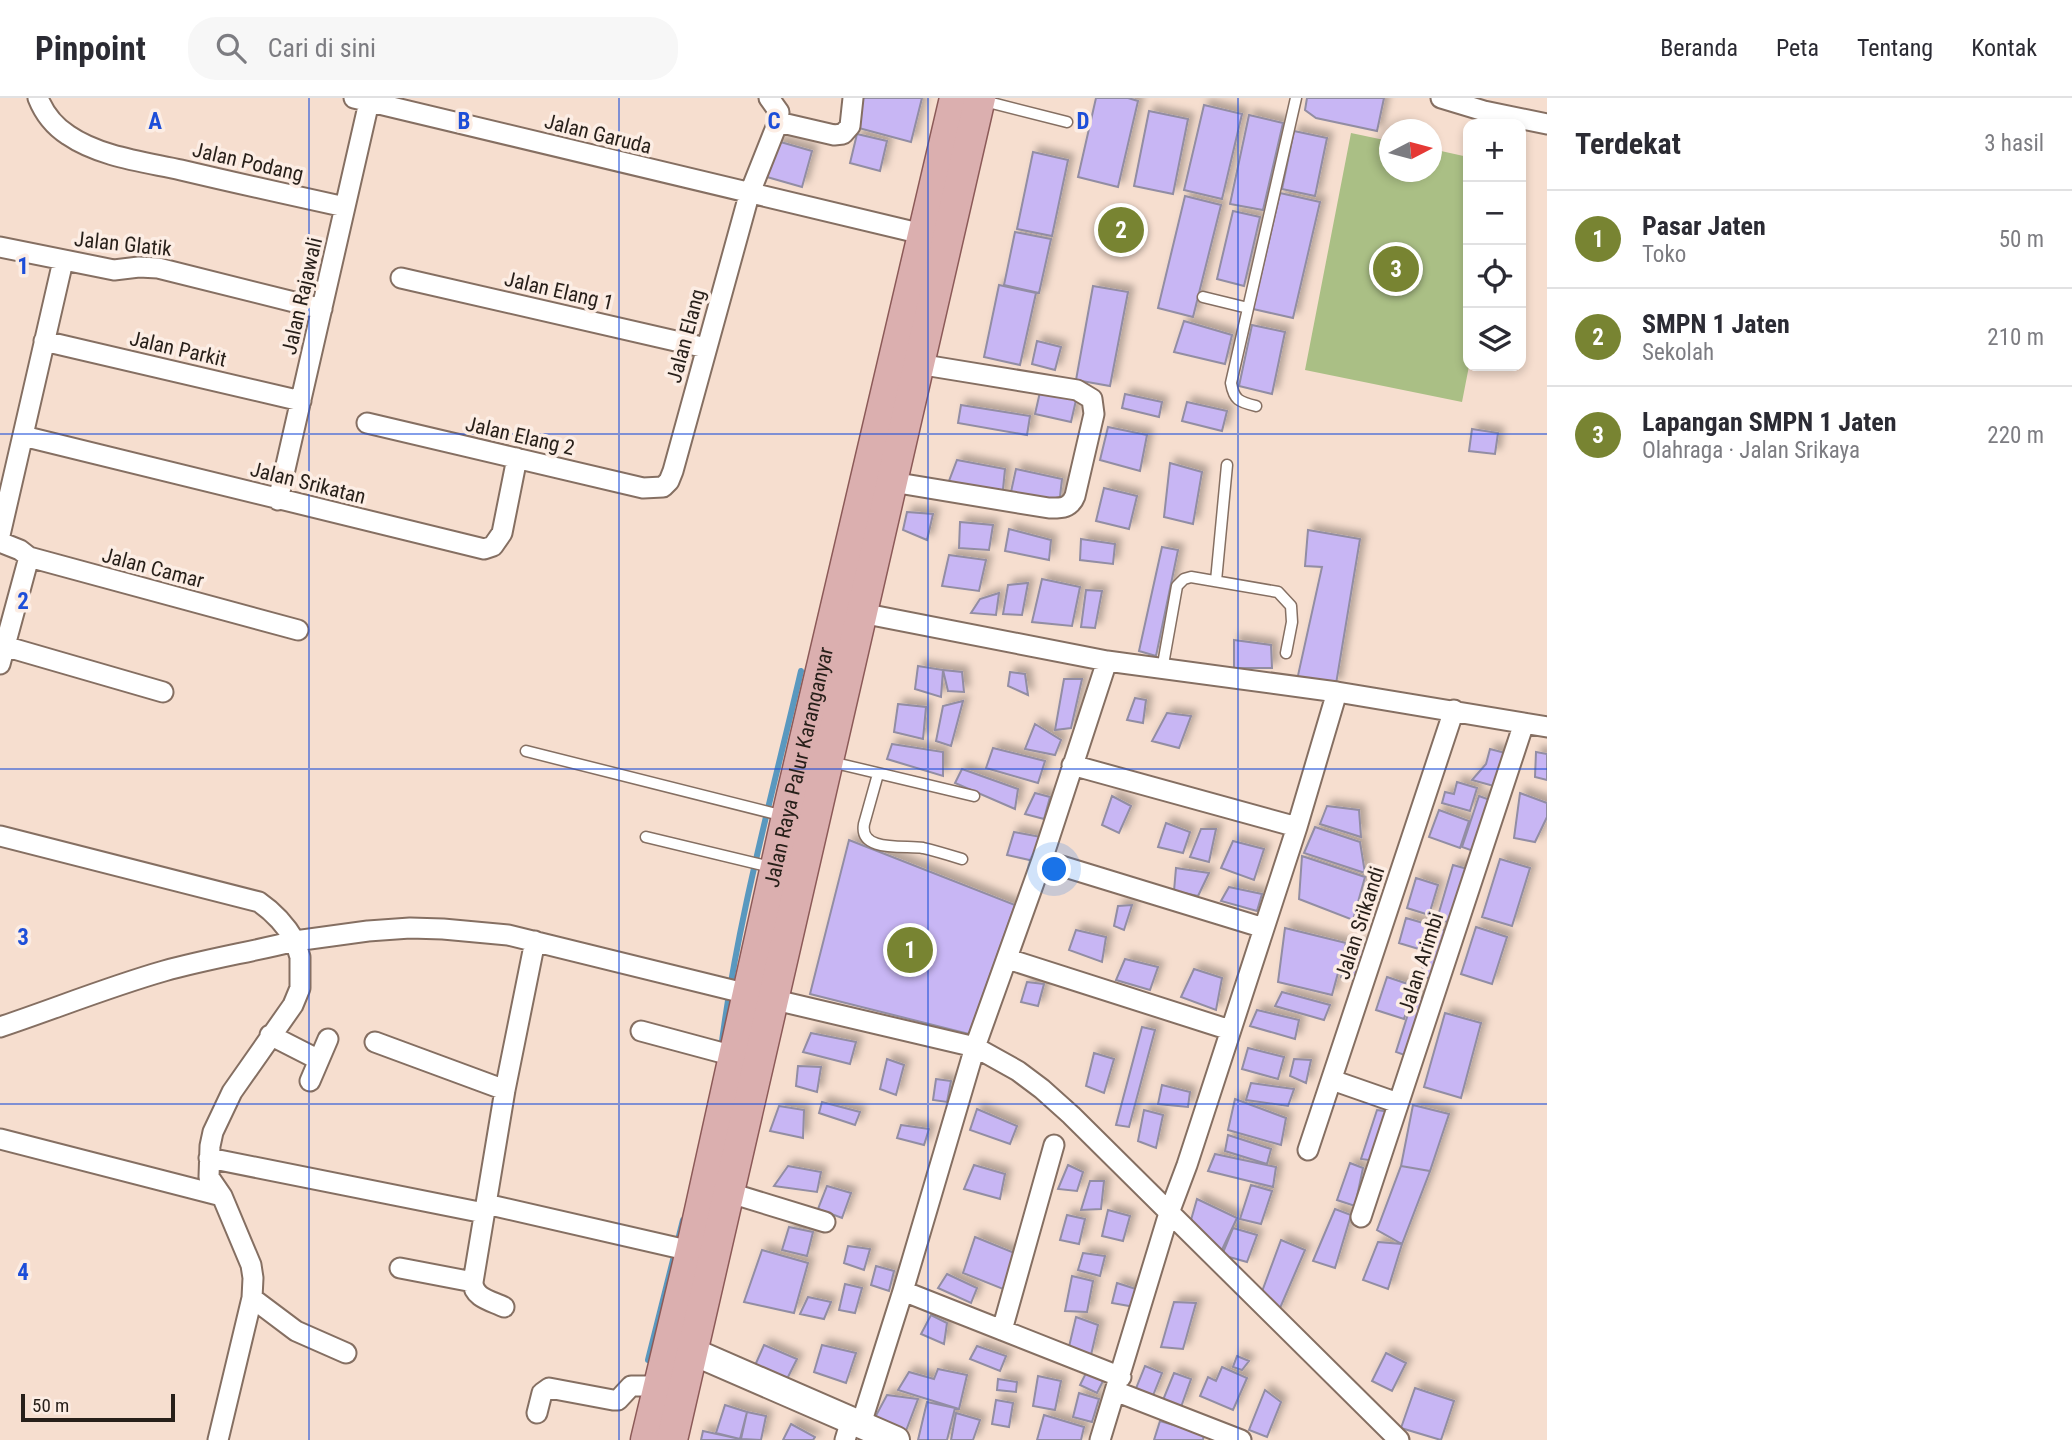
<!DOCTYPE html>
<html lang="id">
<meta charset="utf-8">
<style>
:root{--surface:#fff;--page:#f7f7f7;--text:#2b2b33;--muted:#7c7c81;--line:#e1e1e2;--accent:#788432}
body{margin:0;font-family:"Roboto Condensed",sans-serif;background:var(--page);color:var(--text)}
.controls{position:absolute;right:21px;top:21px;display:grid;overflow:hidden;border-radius:14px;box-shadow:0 4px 10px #0003}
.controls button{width:63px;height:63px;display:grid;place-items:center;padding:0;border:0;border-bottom:2px solid var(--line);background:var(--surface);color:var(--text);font:35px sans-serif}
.compass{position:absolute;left:1379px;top:21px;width:63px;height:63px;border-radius:50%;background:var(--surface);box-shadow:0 4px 10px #0003;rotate:84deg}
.scale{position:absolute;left:21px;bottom:18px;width:154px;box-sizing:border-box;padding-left:7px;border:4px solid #271f19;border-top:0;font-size:19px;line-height:24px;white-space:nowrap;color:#271f19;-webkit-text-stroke:5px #fcede4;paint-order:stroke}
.you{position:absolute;left:1055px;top:772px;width:24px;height:24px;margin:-18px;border:5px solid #fff;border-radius:50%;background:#1a73e8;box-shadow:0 0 0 10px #1a73e833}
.badge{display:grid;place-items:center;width:46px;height:46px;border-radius:50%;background:var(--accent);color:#fff;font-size:23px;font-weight:700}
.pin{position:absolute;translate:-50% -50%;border:4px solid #fff;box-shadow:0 2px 7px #0006}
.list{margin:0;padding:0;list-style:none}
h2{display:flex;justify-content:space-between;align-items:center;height:91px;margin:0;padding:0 28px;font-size:30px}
h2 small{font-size:23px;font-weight:400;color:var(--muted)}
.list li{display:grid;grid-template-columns:46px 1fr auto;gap:21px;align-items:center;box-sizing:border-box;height:98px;padding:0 28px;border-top:2px solid var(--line)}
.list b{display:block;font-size:26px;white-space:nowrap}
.list p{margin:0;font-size:23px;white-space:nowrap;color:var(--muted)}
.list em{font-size:23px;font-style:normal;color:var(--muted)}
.icon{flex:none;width:38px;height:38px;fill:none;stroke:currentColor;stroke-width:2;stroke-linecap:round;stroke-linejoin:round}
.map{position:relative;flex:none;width:1547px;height:1342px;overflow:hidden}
header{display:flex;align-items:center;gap:42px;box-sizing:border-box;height:98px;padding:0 35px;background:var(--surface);border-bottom:2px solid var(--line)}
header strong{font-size:33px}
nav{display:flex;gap:38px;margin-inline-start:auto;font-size:24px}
.search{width:490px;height:63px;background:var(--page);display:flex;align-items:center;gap:18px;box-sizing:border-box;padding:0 24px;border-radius:28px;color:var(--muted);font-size:26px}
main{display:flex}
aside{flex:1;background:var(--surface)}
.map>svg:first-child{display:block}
.green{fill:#aabf85}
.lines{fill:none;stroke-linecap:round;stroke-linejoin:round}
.stream{stroke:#5998bf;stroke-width:6}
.building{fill:#c8b6f4;stroke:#928da3;stroke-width:2;filter:url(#shadow)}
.lane-casing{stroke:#856f62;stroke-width:13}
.street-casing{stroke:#856f62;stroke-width:23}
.secondary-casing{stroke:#856f62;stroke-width:30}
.primary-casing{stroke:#8c5a58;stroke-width:33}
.lane{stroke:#fff;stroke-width:10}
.street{stroke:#fff;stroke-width:19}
.secondary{stroke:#fff;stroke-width:26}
.primary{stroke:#dbafaf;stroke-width:30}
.grid{fill:none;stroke:#1d4ed8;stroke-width:2;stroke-opacity:0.55}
.labels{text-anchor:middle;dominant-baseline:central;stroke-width:7;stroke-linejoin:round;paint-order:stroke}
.street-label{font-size:21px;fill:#271f19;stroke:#fcede4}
.grid-label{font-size:23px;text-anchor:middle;font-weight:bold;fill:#1d4ed8;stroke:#fcede4;stroke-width:7;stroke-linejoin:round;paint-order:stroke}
</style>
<header>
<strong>Pinpoint</strong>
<div class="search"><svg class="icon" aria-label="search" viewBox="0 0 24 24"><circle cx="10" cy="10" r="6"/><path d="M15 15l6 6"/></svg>Cari di sini</div>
<nav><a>Beranda</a><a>Peta</a><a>Tentang</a><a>Kontak</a></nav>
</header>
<main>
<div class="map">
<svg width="1547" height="1342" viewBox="0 0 1547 1342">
<defs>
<filter id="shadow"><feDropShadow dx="5.5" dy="-5.5" stdDeviation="3.5" flood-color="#0004"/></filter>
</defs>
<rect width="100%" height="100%" fill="#f6decf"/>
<path class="green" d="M1351 35 1389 43 1390 74H1432V51L1468 59 1469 268 1462 304 1305 272Z"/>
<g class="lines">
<path class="stream" d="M721 951C737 823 772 698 801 573
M648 1262 683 1122"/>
</g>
<path class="building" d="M857 0H922L911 44 855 29Z
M1096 0H1128L1138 3 1118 89 1078 79Z
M1307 0H1384L1377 33 1316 20 1305 12Z
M1204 7 1242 16 1222 101 1184 92Z
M1149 13 1188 21 1173 96 1134 88Z
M1249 17 1283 25 1263 112 1230 106Z
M1294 33 1327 40 1315 98 1282 91Z
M857 36 887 43 880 73 850 65Z
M777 43 812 53 802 89 767 79Z
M1033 54 1068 62 1052 138 1017 131Z
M1280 95 1320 104 1293 220 1253 211Z
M1185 98 1221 107 1193 219 1158 210Z
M1233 113 1260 119 1244 188 1217 181Z
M1015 134 1051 141 1039 195 1004 187Z
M999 187 1036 195 1020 267 984 259Z
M1093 188 1128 194 1110 288 1076 282Z
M1184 223 1232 237 1225 266 1174 254Z
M1252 227 1285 234 1272 296 1239 288Z
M1037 243 1061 249 1055 272 1032 266Z
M1040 294 1076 302 1071 324 1035 316Z
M1125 296 1162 304 1159 319 1122 310Z
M1187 304 1227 313 1222 333 1182 323Z
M961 307 1030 318 1027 337 958 325Z
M1108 329 1147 337 1140 373 1100 362Z
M1472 331 1498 335 1495 356 1469 353Z
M957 362 1005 371 1002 401 949 383Z
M1170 365 1202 374 1193 426 1164 419Z
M1016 371 1062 381 1059 407 1009 403Z
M1104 390 1137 398 1129 431 1096 423Z
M907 414 933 416 927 442 903 432Z
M960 424 993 427 989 452 959 450Z
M1009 431 1051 442 1049 462 1005 453Z
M1308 432 1360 441 1336 586 1297 582 1322 469 1305 468Z
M1081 441 1115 446 1113 466 1080 462Z
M1162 449 1178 452 1156 558 1139 553Z
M949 457 986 462 979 493 942 488Z
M1042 481 1080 489 1072 528 1032 524Z
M1028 485 1022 517 1003 516 1008 487Z
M1086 492 1102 493 1095 530 1081 529Z
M999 495 996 517 971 515 980 501Z
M1234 542 1271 547 1272 570H1234Z
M918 568 943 572 941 599 915 591Z
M943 572 962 574 964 594 948 593Z
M1010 574 1025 576 1028 597 1008 588Z
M1064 581H1082L1071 630 1055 632Z
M1135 600 1146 602 1143 625 1127 622Z
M963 603 951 648 936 643 943 608Z
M898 606 926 609 923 641 894 634Z
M1167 615 1191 618 1179 650 1152 643Z
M1035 626 1061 642 1055 657 1025 651Z
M892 646 943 654V678L887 661Z
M993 650 1045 663 1038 685 986 670Z
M1490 651 1509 656 1501 690 1472 682 1486 666Z
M1536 654 1547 656V682L1535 679Z
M962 671 1018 691 1015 711 955 685Z
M1457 684 1477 690 1470 713 1442 705 1445 694 1454 696Z
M1035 695 1050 699 1044 721 1025 716Z
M1520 695 1547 705V719L1535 744 1514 740Z
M1112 698 1131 708 1119 735 1102 727Z
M1479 698 1493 703 1476 754 1462 749Z
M1327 708 1359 712 1361 739 1320 726Z
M1439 712 1469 723 1460 750 1429 739Z
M1166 725 1190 734 1183 755 1158 749Z
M1315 729 1360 744 1365 775 1304 755Z
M1201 731H1216L1209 764 1190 759Z
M1014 734 1041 739 1034 763 1007 757Z
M849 742 1015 807 969 936 810 896Z
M1233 743 1264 751 1254 782 1221 770Z
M1302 758 1365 779 1353 822 1299 801Z
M1500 761 1530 770 1512 828 1482 819Z
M1453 767 1471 772 1455 826 1437 821Z
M1176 770 1209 775 1198 798 1174 793Z
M1416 780 1438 787 1429 817 1407 810Z
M1229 789 1262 796 1257 813 1221 803Z
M1132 807 1124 832 1114 828 1118 808Z
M1406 820 1430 827 1422 852 1399 845Z
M1434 829 1451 834 1437 882 1420 878Z
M1476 829 1507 839 1492 886 1461 876Z
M1285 830 1346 845 1332 897 1278 884Z
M1076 832 1106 839 1102 864 1069 852Z
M1351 843 1371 851 1361 884 1341 879Z
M1125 861 1158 869 1150 892 1116 882Z
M1194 871 1222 880 1216 912 1181 899Z
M1387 879 1414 888 1404 921 1376 912Z
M1027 884 1044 886 1038 908 1021 904Z
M1282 894 1330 907 1324 922 1275 908Z
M1414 897 1428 902 1410 959 1396 954Z
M1257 912 1299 922 1295 941 1250 928Z
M1445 915 1481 925 1461 1000 1424 989Z
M1142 929 1155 932 1129 1029 1116 1027Z
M811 935 856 944 850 966 803 954Z
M1248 950 1284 959 1278 981 1242 971Z
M1094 955 1114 961 1104 995 1086 988Z
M887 961 904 967 896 997 880 991Z
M1294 961 1311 962 1306 985 1290 978Z
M798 968 821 969 817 994 796 988Z
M936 981 951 983 947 1004 933 1002Z
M1251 985 1294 991 1288 1008 1246 1002Z
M1162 987 1190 994 1188 1009 1158 1006Z
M1235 1001 1286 1020 1281 1047 1228 1032Z
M822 1004 860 1014 855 1027 819 1015Z
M1413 1007 1449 1016 1430 1073 1401 1068Z
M779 1008 804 1012 803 1040 770 1033Z
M977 1011 1017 1028 1010 1046 970 1032Z
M1144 1012 1163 1017 1156 1050 1138 1043Z
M1377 1012 1390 1014 1376 1063 1361 1061Z
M901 1027 929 1031 924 1047 897 1040Z
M1228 1037 1271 1051 1267 1066 1225 1053Z
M1215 1056 1276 1069 1273 1089 1208 1073Z
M1350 1065 1363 1070 1355 1108 1337 1102Z
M974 1067 1005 1076 1000 1101 964 1091Z
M1068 1067 1083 1074 1077 1093 1058 1091Z
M788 1068 821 1074 817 1094 774 1088Z
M1401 1068 1430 1073 1402 1146 1377 1132Z
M1090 1083H1104L1101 1111 1081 1112Z
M1251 1087 1272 1093 1261 1126 1240 1121Z
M827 1088 851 1095 842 1120 818 1111Z
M1197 1101 1237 1120 1219 1158 1189 1129Z
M1335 1111 1351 1117 1335 1170 1313 1163Z
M1108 1112 1130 1118 1123 1143 1102 1138Z
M1067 1117 1085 1121 1079 1146 1060 1142Z
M789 1129 813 1134 807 1158 782 1152Z
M1233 1130 1257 1137 1247 1164 1222 1157Z
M975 1139 1017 1156 1008 1193 963 1175Z
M1281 1142 1305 1152 1277 1217 1260 1199Z
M1378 1144 1402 1146 1388 1191 1363 1182Z
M848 1148 870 1151 864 1172 844 1165Z
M762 1152 808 1165 794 1215 744 1204Z
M1083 1155 1105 1158 1100 1178 1078 1172Z
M876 1168 894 1173 889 1193 871 1187Z
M947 1176 977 1190 971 1205 938 1190Z
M1072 1178 1093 1183 1087 1214 1065 1213Z
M1117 1185 1139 1192 1135 1209 1112 1205Z
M845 1186 862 1190 855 1215 839 1212Z
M808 1199 831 1204 824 1221 800 1216Z
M1174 1204 1196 1205 1183 1251 1161 1249Z
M931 1217 947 1225 944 1246 921 1236Z
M1076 1219 1098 1227 1091 1257 1068 1253Z
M764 1247 797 1261 786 1283 753 1272Z
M822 1247 856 1255 846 1285 814 1274Z
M977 1248 1006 1258 1000 1273 970 1261Z
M1386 1255 1406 1265 1392 1293 1372 1283Z
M1237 1258 1249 1263 1242 1272 1233 1269Z
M1145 1268 1162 1275 1152 1300 1135 1293Z
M1222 1269 1247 1280 1233 1312 1200 1298 1208 1279 1216 1283Z
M938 1271 967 1277 959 1311 898 1292 909 1274 934 1281Z
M1086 1275 1103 1283 1097 1295 1080 1287Z
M1174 1275 1191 1281 1181 1309 1163 1302Z
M1038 1278 1061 1283 1055 1312 1033 1308Z
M998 1281 1017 1284 1016 1294 997 1292Z
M1415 1290 1454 1303 1441 1342 1401 1330Z
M1265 1292 1281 1304 1267 1339 1249 1332Z
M1079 1295 1099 1301 1092 1324 1073 1319Z
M887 1297 918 1301 904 1338 872 1325Z
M996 1302 1013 1305 1009 1329 992 1326Z
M927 1304 955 1310 947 1342H918Z
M725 1307 747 1314 740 1341 716 1335Z
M747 1314 766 1318 761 1342 741 1341Z
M956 1315 980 1322 973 1342H951Z
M1044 1317 1084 1329 1081 1342H1037Z
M1160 1323 1204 1336 1203 1342H1154Z
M791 1326 815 1339 813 1342H783Z
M703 1333 740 1341V1342H701Z"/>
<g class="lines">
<defs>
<path id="lane" d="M984 3 1067 24
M1203 199 1248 210
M1256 308C1239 304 1234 302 1231 285L1296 0
M1216 483 1227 367
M1162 572 1177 488 1184 481 1191 479 1278 494 1291 508 1292 524 1286 555
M526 653 784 718
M831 664 974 698
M878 676 864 726C859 755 906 747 923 750 936 753 949 757 962 761
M646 739 771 769"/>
<path id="street" d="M38 0C44 15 54 28 68 37 100 59 145 64 181 72 236 85 290 97 345 109
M354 0 935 139
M1441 0 1484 13 1547 26
M778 24 834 37 843 36 850 28 853 0
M0 149 114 172 139 169 158 170 322 211
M401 180 706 250
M44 243 301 303
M367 325 643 390 663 389 669 383 673 373 749 97 778 24 779 14 769 0
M23 338 484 451 493 448 502 435 517 360
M892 384 1049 410C1060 410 1070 411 1075 398L1094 316 1092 301 1077 292 918 266
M278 402 369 4
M0 437 63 163
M0 444 20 452 29 459 298 532
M851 513 1107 563 1337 594 1547 629
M4 548 163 594
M0 566 29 459
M1072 667 1297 729
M0 738 259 804C275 815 285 826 295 843L368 833 410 830 443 831 508 837 748 896
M1042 762 1264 830
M1008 861 1230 932
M771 901 975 949 1018 973 1042 991 1071 1017 1399 1342
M0 929C54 911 108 889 164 873 207 861 251 854 295 843L300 859V890L293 907 232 994 213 1034 210 1048 209 1079 222 1098 251 1167 253 1180 252 1200 218 1342
M641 933 734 958
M270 937 319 962
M375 944 505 992
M1332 982 1398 1005
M310 983 328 941
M0 1041 222 1098
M1308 1052 1454 612
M209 1060 484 1115
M727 1094 825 1124
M486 1106 691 1153
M1361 1119 1524 625
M400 1170 473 1184
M903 1193 1121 1279
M252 1200 296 1233 346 1255
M504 1209C492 1203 473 1200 473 1184L505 992 535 843
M1002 1232 1054 1047
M1115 1293 1241 1342
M537 1315 542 1295 549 1290 613 1302H618L631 1288H658
M861 1326 903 1193 975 949 1042 762 1107 563
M845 1342 851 1322
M1100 1342 1169 1115 1187 1067 1297 729 1337 594"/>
<path id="secondary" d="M673 1245 896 1342"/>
<g id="primary">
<path id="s1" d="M646 1342 691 1153 787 718 955 0"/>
<path d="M672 1342 980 0"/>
</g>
</defs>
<use href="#lane" class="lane-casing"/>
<use href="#street" class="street-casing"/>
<use href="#secondary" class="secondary-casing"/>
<use href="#primary" class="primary-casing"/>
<use href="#lane" class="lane"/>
<use href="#street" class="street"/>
<use href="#secondary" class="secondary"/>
<use href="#primary" class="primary"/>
</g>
<path class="grid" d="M309 0V1342M619 0V1342M928 0V1342M1238 0V1342M0 336H1547M0 671H1547M0 1006H1547"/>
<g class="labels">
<g class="street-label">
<text transform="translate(598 36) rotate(14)">Jalan Garuda</text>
<text transform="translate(248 64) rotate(13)">Jalan Podang</text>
<text transform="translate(123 146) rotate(6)">Jalan Glatik</text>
<text transform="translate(559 193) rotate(13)">Jalan Elang 1</text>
<text transform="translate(302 198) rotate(-77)">Jalan Rajawali</text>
<text transform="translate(686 238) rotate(-75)">Jalan Elang</text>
<text transform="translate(178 251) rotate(13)">Jalan Parkit</text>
<text transform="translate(520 338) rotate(13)">Jalan Elang 2</text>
<text transform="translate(308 385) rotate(14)">Jalan Srikatan</text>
<text transform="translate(153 470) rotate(15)">Jalan Camar</text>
<text stroke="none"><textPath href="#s1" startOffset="690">Jalan Raya Palur Karanganyar</textPath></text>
<text transform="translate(1360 825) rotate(-72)">Jalan Srikandi</text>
<text transform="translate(1421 865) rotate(-72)">Jalan Arimbi</text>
</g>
</g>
<g class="grid-label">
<text x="155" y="31">A</text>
<text x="464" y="31">B</text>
<text x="774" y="31">C</text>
<text x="1083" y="31">D</text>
<text x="23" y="176">1</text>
<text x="23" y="511">2</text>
<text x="23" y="847">3</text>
<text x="23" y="1182">4</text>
</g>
</svg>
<div class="controls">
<button>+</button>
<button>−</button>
<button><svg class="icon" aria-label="locate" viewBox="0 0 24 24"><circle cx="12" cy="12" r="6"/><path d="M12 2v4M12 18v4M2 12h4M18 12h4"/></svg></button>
<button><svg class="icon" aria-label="layers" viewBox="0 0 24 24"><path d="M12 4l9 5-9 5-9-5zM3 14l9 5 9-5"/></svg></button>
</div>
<svg class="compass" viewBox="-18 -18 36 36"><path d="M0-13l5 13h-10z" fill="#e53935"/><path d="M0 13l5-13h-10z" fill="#7c7c81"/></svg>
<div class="scale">50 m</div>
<div class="you"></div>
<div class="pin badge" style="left:910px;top:852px">1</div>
<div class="pin badge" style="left:1121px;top:132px">2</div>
<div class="pin badge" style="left:1396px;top:171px">3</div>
</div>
<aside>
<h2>Terdekat<small>3 hasil</small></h2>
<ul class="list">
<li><span class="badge">1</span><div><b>Pasar Jaten</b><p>Toko</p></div><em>50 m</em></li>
<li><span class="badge">2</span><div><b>SMPN 1 Jaten</b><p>Sekolah</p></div><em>210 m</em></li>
<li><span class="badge">3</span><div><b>Lapangan SMPN 1 Jaten</b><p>Olahraga · Jalan Srikaya</p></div><em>220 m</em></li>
</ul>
</aside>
</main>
